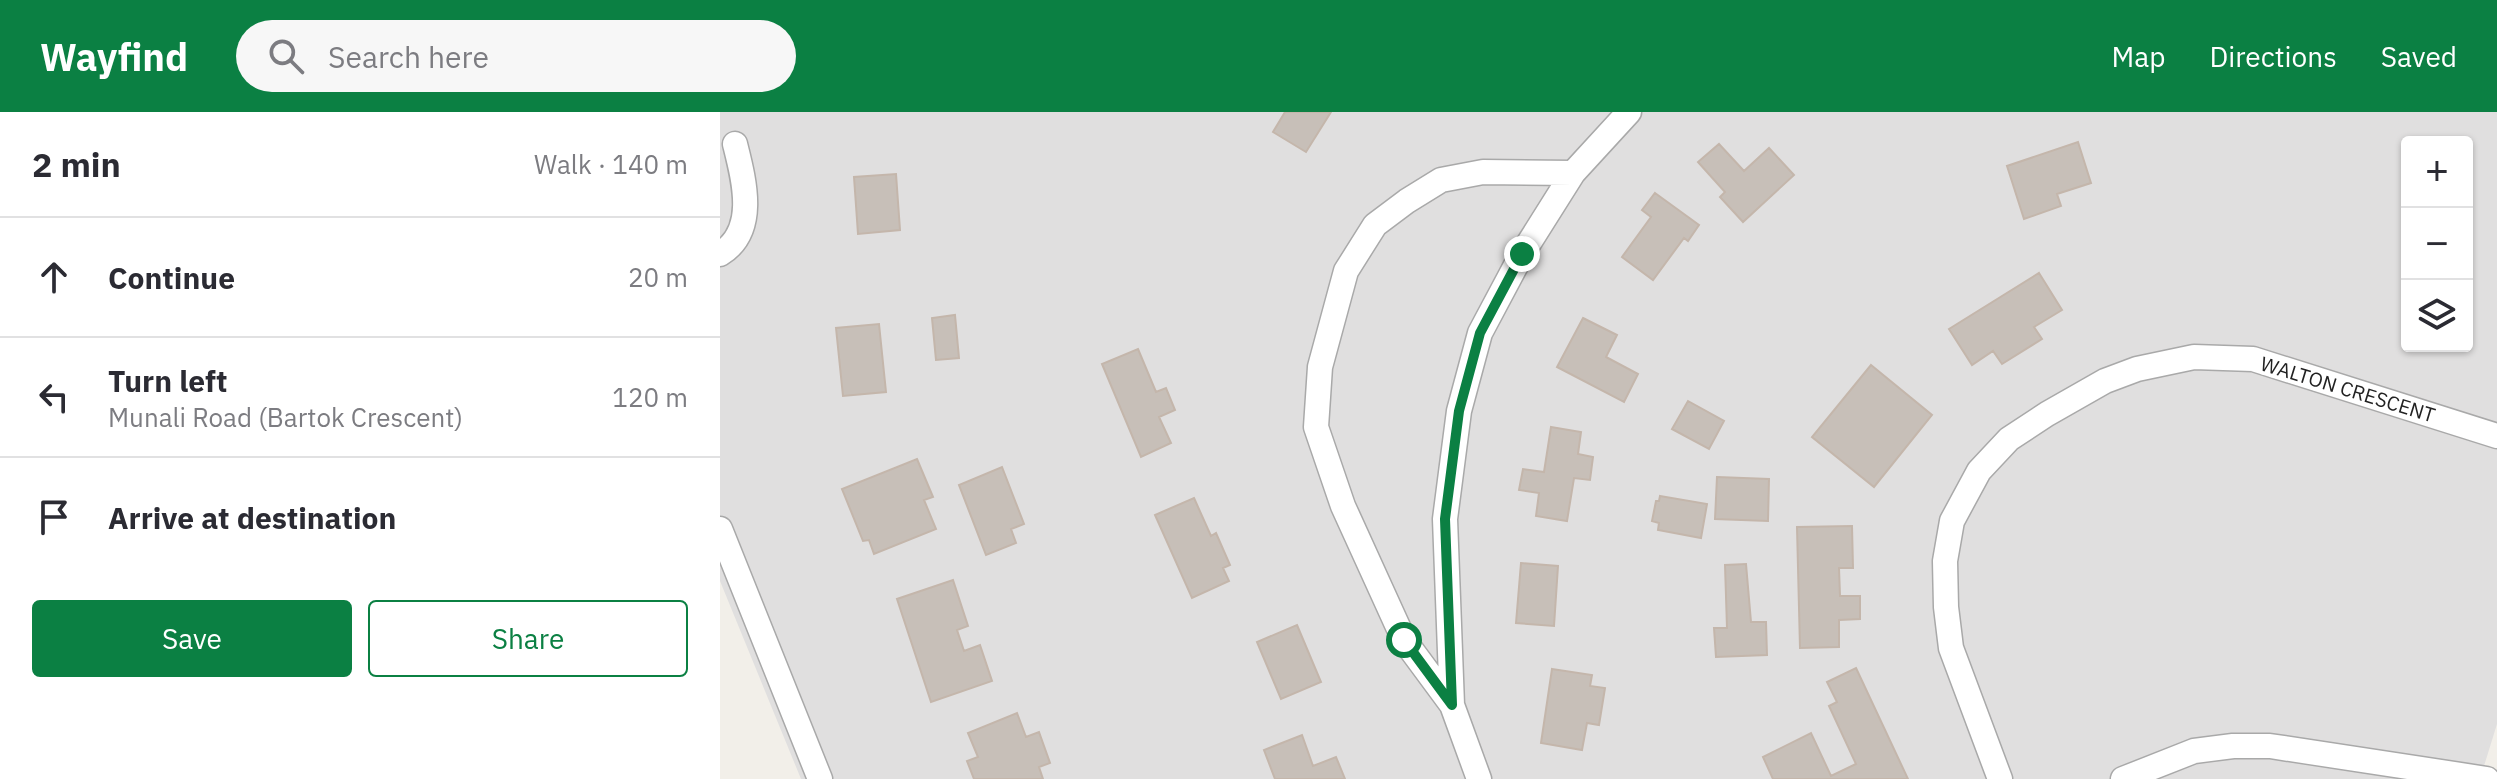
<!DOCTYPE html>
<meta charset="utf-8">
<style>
:root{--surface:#fff;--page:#f7f7f7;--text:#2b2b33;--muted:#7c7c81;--line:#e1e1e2;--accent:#0b8043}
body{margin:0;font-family:"IBM Plex Sans",sans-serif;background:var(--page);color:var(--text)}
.controls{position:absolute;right:24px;top:24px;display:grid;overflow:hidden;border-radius:8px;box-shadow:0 2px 6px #0004}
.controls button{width:72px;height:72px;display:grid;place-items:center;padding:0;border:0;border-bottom:2px solid var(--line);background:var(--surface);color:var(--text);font:40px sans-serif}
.stop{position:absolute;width:24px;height:24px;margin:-18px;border:6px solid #0b8043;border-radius:50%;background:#fff}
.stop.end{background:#0b8043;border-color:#fff;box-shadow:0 2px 8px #0008}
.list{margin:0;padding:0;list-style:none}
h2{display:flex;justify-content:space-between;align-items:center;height:104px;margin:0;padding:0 32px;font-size:34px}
h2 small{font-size:26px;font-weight:400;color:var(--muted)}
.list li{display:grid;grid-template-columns:52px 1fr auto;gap:24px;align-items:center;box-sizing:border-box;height:120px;padding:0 32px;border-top:2px solid var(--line)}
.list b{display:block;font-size:30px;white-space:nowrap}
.list p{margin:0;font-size:26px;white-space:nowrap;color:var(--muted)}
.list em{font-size:26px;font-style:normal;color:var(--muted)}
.actions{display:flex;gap:16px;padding:24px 32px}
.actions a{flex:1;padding:18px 0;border:2px solid var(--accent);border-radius:8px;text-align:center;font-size:28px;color:var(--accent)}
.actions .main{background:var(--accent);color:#fff}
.icon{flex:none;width:44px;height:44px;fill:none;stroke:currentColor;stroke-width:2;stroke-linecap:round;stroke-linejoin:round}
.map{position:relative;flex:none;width:1777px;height:667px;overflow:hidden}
header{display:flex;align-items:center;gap:48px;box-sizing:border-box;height:112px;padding:0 40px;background:var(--accent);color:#fff}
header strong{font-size:38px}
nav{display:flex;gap:44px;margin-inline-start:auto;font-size:28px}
.search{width:560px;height:72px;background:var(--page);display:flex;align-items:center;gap:20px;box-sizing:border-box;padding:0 28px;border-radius:44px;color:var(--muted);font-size:30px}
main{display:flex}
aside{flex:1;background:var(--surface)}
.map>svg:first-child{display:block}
.residential{fill:#e0dfdf;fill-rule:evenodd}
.building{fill:#c7bfb8;stroke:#c4b6ab;stroke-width:2}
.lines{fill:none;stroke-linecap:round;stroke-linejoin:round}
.minor-casing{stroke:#a9a9a9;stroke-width:27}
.minor{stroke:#fff;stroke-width:24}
.route{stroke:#0b8043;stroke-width:10}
.labels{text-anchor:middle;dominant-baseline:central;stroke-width:7;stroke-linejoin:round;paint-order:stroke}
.street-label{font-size:20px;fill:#222;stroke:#fff}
</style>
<header>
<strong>Wayfind</strong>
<div class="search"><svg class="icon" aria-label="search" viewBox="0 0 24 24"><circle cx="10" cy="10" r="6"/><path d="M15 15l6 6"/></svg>Search here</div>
<nav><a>Map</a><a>Directions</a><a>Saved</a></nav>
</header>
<main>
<aside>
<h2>2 min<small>Walk · 140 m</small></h2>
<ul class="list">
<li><svg class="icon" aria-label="ahead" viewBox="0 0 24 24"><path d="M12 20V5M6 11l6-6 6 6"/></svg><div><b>Continue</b></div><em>20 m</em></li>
<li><svg class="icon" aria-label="left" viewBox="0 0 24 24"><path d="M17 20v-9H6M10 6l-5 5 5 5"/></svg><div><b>Turn left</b><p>Munali Road (Bartok Crescent)</p></div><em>120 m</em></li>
<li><svg class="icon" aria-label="arrive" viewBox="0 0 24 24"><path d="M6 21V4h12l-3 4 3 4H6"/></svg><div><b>Arrive at destination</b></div></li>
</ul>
<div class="actions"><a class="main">Save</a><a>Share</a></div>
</aside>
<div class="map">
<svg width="1777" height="667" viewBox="0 0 1777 667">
<rect width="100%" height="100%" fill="#f2efe9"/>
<path class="residential" d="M0 0H1777V612L1760 667H81L0 469ZM1687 30H1747V234H1687Z"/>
<path class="building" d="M565 0H611L586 40 553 20Z
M1358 30 1371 71 1337 82 1341 94 1304 107 1287 54Z
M999 32 1024 59 1049 36 1074 63 1023 110 1000 85 1005 80 978 50Z
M176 62 180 118 138 122 134 65Z
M935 81 979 113 968 129 964 126 933 168 902 145 931 105 922 98Z
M1319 161 1342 198 1314 215 1322 227 1282 252 1273 239 1252 253 1229 217Z
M235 203 239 246 216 248 212 206Z
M863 206 897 223 886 245 918 262 904 290 837 255Z
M159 212 166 280 123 284 116 216Z
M418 237 436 280 446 276 455 298 439 305 451 331 421 345 382 252Z
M1151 253 1212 303 1154 375 1092 325Z
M968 289 1004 309 989 337 952 317Z
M831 315 861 320 858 342 873 345 870 368 854 366 847 409 816 404 819 381 799 378 803 357 824 360Z
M197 347 213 385 204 388 216 417 154 442 149 428 143 429 122 377Z
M282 355 304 412 291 417 296 431 266 443 239 373Z
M997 365 1049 367 1048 409 995 407Z
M940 384 987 392 981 426 938 418 939 411 932 409 936 389H939Z
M474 386 491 424 496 421 510 453 503 456 509 469 472 486 435 403Z
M1132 414 1133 456H1119L1120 484H1140V507L1119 508V535L1080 536 1077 415Z
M801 451 838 454 834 514 796 511Z
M1026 452 1031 510H1046L1047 543 996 545 994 516H1007L1005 453Z
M233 468 248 514 237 518 244 539 260 533 272 569 211 590 177 487Z
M577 513 601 570 561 587 537 530Z
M1136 556 1188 667H1053L1043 645 1091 621 1111 664 1136 652 1109 594 1117 590 1107 570Z
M832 557 872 563 870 574 885 576 879 613 867 611 862 638 821 631Z
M297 601 306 625 319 620 330 651 319 655 323 667H254L247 649 258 645 248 621Z
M582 623 593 654 616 645 625 667H555L544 638Z"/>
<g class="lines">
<defs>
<path id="minor" d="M0 142C38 119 24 68 15 32
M0 417 100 667
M732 593 684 528 623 394 596 315 600 255 626 159 655 113 687 89 721 68 763 60 853 61
M759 667 732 593 725 407 739 299 760 221 802 142 853 61 909 0
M1280 667 1231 536 1226 495 1225 449 1232 409 1259 359 1289 327 1327 302 1385 269 1417 257 1474 245 1533 247 1777 324
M1403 667 1474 639 1513 634H1550L1767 667"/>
</defs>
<use href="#minor" class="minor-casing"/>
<use href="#minor" class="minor"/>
</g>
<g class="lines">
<path class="route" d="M684 528 732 593 725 407 739 299 760 221 802 142"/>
</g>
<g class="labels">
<g class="street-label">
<text transform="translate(1628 277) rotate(17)">WALTON CRESCENT</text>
</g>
</g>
</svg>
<div class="controls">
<button>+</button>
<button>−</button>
<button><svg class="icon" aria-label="layers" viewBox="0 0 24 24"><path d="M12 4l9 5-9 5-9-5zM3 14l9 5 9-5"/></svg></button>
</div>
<div class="stop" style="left:684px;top:528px"></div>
<div class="stop end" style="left:802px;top:142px"></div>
</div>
</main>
